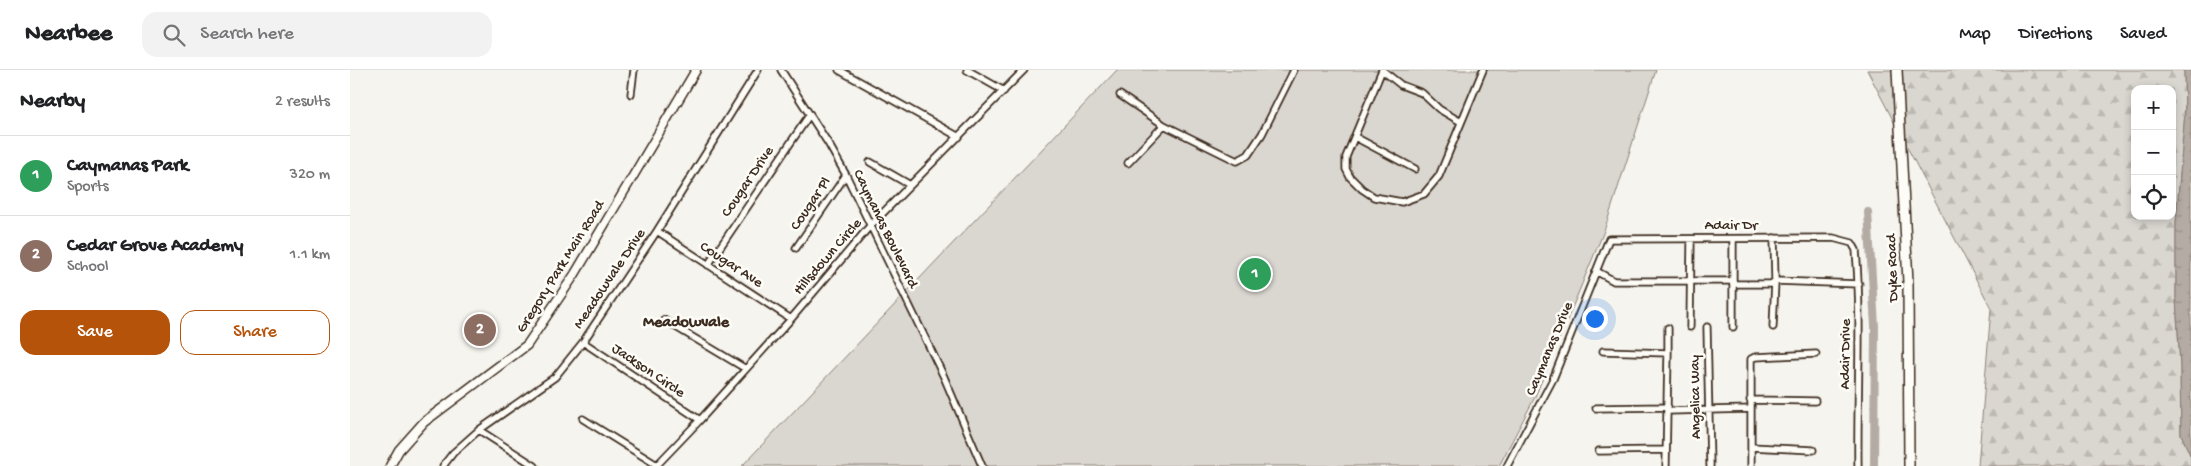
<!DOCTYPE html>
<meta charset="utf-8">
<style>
:root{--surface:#fff;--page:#f2f2f2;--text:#202124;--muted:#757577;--line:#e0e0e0;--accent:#b45309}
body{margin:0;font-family:"Gochi Hand",sans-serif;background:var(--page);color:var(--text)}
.controls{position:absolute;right:15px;top:15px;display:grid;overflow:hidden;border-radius:10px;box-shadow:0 2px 8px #0003}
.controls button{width:45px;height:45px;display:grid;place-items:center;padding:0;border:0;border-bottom:1px solid var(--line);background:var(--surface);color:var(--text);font:25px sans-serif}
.you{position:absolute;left:1244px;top:248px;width:18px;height:18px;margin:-12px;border:4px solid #fff;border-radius:50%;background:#1a73e8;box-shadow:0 0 0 8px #1a73e833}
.badge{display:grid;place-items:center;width:32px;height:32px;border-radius:50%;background:var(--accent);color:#fff;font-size:16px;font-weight:700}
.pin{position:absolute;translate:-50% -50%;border:2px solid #fff;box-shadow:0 1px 5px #0006}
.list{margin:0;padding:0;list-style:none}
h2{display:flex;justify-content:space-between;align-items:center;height:65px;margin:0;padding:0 20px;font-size:21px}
h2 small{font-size:16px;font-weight:400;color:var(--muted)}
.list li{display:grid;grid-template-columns:32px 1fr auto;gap:15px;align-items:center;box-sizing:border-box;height:80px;padding:0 20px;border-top:1px solid var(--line)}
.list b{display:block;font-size:19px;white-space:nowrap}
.list p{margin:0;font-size:16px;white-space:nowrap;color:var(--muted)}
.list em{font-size:16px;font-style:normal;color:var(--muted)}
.actions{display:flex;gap:10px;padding:15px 20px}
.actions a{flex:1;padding:11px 0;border:1px solid var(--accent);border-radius:15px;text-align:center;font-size:18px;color:var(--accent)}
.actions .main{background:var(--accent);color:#fff}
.icon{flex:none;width:28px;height:28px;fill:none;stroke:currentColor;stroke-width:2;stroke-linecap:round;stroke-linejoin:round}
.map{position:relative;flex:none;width:1841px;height:396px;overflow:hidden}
header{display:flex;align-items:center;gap:30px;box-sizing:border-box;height:70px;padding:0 25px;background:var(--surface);border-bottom:1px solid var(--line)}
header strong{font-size:24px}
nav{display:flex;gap:28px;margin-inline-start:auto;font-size:18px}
.search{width:350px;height:45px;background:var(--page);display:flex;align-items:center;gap:12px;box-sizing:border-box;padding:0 18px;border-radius:15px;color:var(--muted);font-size:19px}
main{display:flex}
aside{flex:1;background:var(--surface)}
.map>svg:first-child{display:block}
.forest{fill:url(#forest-firs);stroke:#8a8077;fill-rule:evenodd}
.garden{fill:#dad6d0;stroke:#8a8077}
.water{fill:url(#water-ripples);stroke:#84786e}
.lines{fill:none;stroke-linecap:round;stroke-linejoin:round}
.canal{stroke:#b4aca4;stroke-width:8}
.street-casing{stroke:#3b2a1e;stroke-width:9}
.secondary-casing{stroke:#3b2a1e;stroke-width:11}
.primary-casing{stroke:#3b2a1e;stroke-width:12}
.street{stroke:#fdfcf7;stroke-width:5.5}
.secondary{stroke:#fdfcf7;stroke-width:8}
.primary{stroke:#fdfcf7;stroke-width:9}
.labels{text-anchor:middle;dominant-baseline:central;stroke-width:5;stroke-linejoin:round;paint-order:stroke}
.street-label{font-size:15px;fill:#3b2a1e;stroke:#fdfcf7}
.neighbourhood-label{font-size:16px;font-weight:bold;fill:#3b2a1e;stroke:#fdfcf7}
</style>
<header>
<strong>Nearbee</strong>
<div class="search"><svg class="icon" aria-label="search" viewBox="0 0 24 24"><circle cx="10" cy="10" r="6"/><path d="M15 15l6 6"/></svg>Search here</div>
<nav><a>Map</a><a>Directions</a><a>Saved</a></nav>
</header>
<main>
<aside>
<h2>Nearby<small>2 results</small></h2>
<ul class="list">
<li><span class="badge" style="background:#2e9e5b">1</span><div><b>Caymanas Park</b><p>Sports</p></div><em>320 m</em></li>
<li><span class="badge" style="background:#8d6e63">2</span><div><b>Cedar Grove Academy</b><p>School</p></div><em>1.1 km</em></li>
</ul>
<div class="actions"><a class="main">Save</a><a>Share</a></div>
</aside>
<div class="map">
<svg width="1841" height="396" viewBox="0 0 1841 396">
<defs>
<pattern id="forest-firs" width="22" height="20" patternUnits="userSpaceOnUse" patternTransform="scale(1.25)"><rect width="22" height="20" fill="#dad6d0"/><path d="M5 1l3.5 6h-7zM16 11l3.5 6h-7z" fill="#bcb8b2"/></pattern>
<pattern id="water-ripples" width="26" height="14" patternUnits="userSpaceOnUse" patternTransform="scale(1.25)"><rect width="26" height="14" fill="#b4aca4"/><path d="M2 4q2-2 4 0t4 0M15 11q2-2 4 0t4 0" fill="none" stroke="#948c85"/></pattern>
</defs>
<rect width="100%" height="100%" fill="#f5f4ee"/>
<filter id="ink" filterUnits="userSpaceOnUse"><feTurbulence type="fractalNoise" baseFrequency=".02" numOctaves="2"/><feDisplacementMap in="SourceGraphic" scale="10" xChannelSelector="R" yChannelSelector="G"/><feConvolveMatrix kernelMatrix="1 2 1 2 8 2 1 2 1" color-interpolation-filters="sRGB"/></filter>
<g filter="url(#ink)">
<path class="forest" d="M1517 0H1834L1835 42 1826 153V228L1830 295 1831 364 1841 387V396H1628L1641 238ZM1785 19H1822V146H1785Z"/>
<path class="garden" d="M767 0H1306L1254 161 1185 327 1149 396H392Z"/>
<path class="water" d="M1834 0H1841V387L1831 364 1830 295 1826 228V153L1835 42Z"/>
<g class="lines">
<path class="canal" d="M1518 142 1525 256 1524 396"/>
<defs>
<path id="street" d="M431 0 478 73 496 105 594 307 632 396
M489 0 609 67
M617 0 654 21
M1032 0 996 87V99L1000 107 1012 119 1024 127 1052 132 1074 124 1089 106 1133 0
M1032 0 1051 15 1072 23 1089 39 1111 52
M281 24 284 0
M770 25 814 55
M1005 67 1065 99
M520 92 560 115
M778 93 814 55 887 91 898 85 912 64 944 0
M307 161 441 249
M1424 168 1425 211 1509 214
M1383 169V257
M446 178 496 105
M358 195 460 44
M1246 201 1264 211H1383
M1383 214H1425
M314 250 396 299
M1340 257 1341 169
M1357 257 1360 396
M1423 257 1425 211
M1318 258V283
M233 272 350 350
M1253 281 1318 283 1316 396
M1400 330 1465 331
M1246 338 1318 337
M1318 341 1400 339
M233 349 307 395
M129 360 185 396
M1401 377 1463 380
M1249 381 1315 380
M93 396 103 383 129 360 205 307 233 272 307 161 408 0
M306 396 350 350 441 249 519 157 674 0
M1157 396 1203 309 1259 169 1483 168 1502 173 1506 180C1512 252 1507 324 1508 396
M1401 396V289L1405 287 1466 284"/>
<path id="secondary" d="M40 396 49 380 74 352 177 275 225 204 346 0"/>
<path id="primary" d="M1547 0 1558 212 1559 396"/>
</defs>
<use href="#street" class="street-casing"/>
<use href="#secondary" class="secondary-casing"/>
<use href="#primary" class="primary-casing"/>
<use href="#street" class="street"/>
<use href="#secondary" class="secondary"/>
<use href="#primary" class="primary"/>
</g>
</g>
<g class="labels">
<g class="street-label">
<text transform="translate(398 112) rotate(-56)">Cougar Drive</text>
<text transform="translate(461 134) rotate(-56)">Cougar Pl</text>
<text x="1381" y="156">Adair Dr</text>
<text transform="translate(535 159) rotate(64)">Caymanas Boulevard</text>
<text transform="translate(478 187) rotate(-49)">Hillsdown Circle</text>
<text transform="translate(381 195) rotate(33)">Cougar Ave</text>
<text transform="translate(211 197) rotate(-58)">Gregory Park Main Road</text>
<text transform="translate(1543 198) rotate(-92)">Dyke Road</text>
<text transform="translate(260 209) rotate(-56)">Meadowvale Drive</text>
<text transform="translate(1200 279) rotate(-67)">Caymanas Drive</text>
<text transform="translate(1496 284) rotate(-89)">Adair Drive</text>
<text transform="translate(298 301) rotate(34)">Jackson Circle</text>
<text transform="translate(1346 327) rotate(-91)">Angelica Way</text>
</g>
<g class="neighbourhood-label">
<text x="336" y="253">Meadowvale</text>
</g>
</g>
</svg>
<div class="controls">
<button>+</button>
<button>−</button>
<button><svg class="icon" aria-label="locate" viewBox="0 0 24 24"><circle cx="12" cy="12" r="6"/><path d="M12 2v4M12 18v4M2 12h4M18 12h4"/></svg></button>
</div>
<div class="you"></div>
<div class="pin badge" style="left:905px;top:204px;background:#2e9e5b">1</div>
<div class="pin badge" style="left:130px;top:260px;background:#8d6e63">2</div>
</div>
</main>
